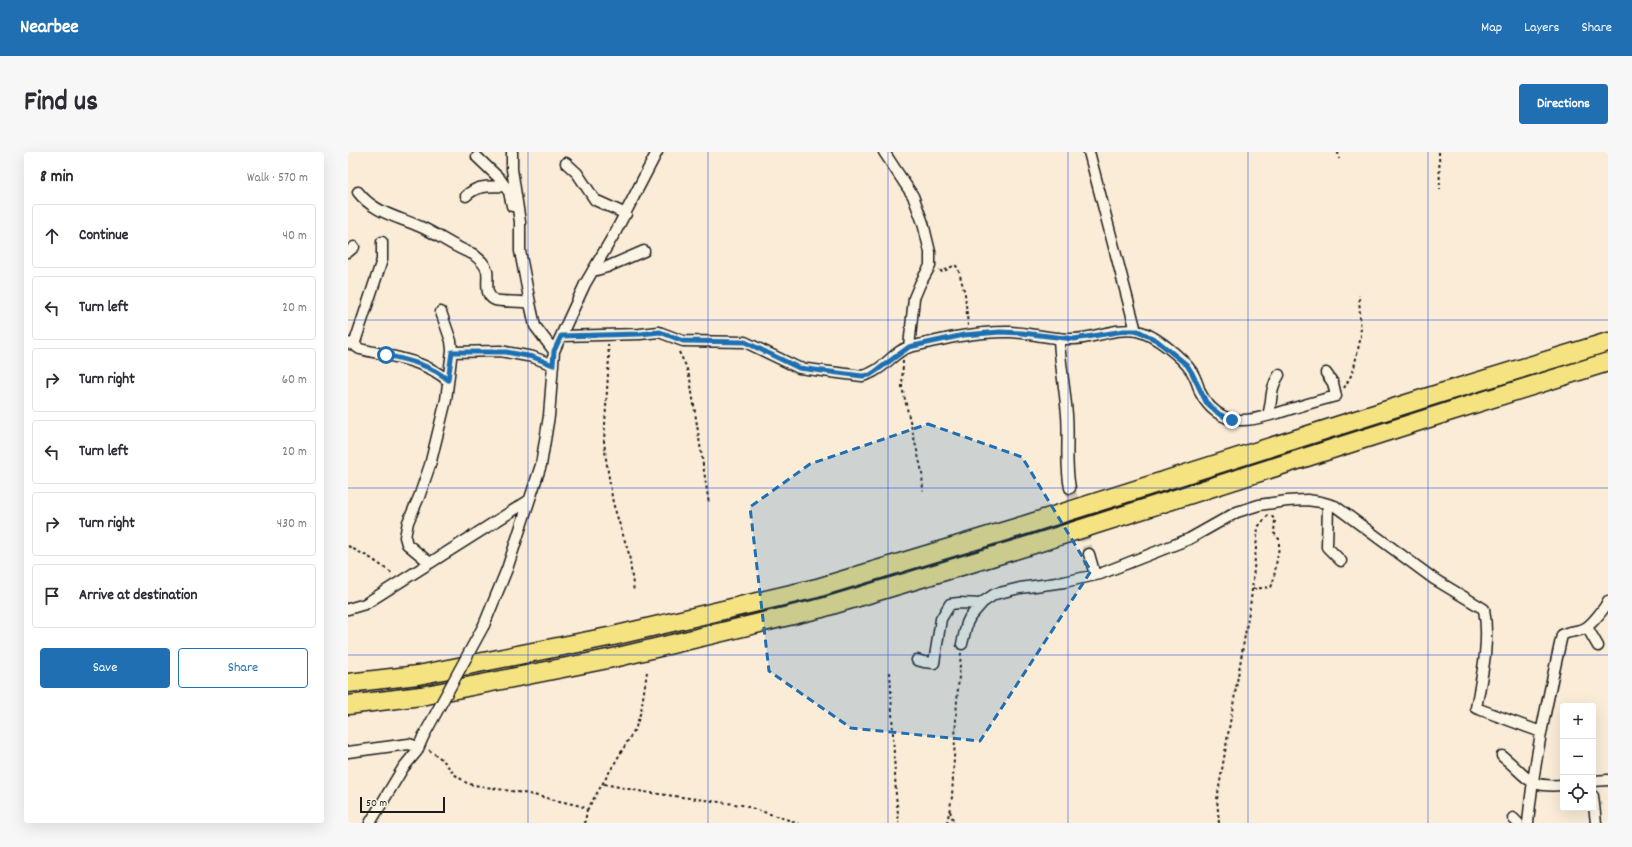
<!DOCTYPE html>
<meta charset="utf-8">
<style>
:root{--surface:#fff;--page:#f7f7f7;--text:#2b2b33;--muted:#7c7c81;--line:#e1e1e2;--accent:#1f6fb2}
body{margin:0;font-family:Dekko,sans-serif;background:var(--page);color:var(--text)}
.controls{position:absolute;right:12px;bottom:12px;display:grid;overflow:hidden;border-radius:4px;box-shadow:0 4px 16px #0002}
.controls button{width:36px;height:36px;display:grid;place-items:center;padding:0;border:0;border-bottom:1px solid var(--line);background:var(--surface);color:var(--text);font:20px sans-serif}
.scale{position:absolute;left:12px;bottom:10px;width:85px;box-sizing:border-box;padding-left:4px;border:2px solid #1c1c1c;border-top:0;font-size:11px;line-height:14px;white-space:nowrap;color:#1c1c1c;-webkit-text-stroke:3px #fcf5e5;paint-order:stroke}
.stop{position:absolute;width:12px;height:12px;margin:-9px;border:3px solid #1f6fb2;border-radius:50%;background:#fff}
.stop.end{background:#1f6fb2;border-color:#fff;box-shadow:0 1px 4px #0008}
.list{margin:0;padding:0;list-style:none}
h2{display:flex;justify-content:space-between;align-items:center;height:52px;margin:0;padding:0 16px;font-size:17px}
h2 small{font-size:13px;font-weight:400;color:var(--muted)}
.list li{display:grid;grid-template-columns:26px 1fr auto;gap:12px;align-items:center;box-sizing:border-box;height:64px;margin:0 8px 8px;padding:0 8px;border:1px solid var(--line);border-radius:4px}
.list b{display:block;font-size:15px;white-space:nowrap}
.list em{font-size:13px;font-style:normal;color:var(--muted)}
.actions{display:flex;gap:8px;padding:12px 16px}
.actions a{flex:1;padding:9px 0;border:1px solid var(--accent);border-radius:4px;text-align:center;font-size:14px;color:var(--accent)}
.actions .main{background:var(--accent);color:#fff}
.icon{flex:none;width:22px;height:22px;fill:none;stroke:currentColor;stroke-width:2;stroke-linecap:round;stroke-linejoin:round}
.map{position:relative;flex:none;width:1260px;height:671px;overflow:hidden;border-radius:4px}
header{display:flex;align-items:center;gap:24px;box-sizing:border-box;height:56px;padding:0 20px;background:var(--accent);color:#fff}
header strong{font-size:19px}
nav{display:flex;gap:22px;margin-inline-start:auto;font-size:14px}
.intro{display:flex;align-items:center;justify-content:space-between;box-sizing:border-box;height:96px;padding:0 24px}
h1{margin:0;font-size:28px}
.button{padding:10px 18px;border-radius:4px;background:var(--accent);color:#fff;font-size:14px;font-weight:700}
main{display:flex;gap:24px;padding:0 24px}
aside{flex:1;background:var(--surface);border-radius:4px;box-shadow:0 4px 16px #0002}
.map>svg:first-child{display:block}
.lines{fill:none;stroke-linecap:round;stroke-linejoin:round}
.street-tunnel{stroke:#cec2b2;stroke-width:10;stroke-dasharray:10 5;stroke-linecap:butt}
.street-casing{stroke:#1c1c1c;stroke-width:13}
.highway-casing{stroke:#1c1c1c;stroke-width:21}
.path{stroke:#1c1c1c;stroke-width:2;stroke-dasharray:3 3;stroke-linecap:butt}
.street{stroke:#fcf5e5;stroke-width:10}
.highway{stroke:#f5e382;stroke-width:18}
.street-bridge-casing{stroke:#1c1c1c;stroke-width:13;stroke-linecap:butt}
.street-bridge{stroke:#fcf5e5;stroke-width:10}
.route{stroke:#1f6fb2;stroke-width:5}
.marked{fill:#1f6fb2;fill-opacity:0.2;stroke:#1f6fb2;stroke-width:3;stroke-dasharray:8 5;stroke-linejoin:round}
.grid{fill:none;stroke:#1d4ed8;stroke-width:1;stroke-opacity:0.55}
</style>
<header>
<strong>Nearbee</strong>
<nav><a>Map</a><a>Layers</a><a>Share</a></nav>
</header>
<div class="intro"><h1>Find us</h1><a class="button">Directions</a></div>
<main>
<aside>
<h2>8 min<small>Walk · 570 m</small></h2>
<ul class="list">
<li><svg class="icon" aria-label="ahead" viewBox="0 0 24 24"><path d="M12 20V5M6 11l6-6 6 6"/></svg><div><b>Continue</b></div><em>40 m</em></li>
<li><svg class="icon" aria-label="left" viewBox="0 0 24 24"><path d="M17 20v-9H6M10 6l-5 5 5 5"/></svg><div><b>Turn left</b></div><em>20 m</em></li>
<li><svg class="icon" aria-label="right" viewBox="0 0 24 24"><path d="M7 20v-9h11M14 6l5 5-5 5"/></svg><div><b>Turn right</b></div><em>60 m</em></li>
<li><svg class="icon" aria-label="left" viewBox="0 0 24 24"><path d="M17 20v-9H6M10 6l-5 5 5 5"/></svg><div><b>Turn left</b></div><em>20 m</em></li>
<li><svg class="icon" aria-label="right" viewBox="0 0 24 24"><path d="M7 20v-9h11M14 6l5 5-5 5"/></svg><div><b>Turn right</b></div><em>430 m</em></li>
<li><svg class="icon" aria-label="arrive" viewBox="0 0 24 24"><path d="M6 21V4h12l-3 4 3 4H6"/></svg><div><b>Arrive at destination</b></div></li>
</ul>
<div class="actions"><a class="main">Save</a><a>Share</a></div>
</aside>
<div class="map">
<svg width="1260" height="671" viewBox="0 0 1260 671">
<rect width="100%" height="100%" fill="#faecd7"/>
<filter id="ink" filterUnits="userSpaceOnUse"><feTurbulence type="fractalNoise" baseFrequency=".025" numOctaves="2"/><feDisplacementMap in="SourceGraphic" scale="8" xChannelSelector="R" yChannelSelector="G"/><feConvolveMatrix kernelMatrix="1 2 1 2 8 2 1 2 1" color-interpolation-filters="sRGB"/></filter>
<g filter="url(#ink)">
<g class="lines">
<path class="street-tunnel" d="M722 336 741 402"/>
<defs>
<path id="street" d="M164 0V17L172 70V99L182 151 187 174 206 199
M536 0 565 44 575 71 582 100V114L572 132 566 146 561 195
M741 0 788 179
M129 5 151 26 161 40 164 54
M218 11 229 21 247 48 278 62
M10 40C26 61 51 65 73 75 91 83 107 96 125 102 131 107 137 111 139 119 141 128 135 143 147 148 152 150 173 149 182 151
M118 44C130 32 142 35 157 34
M0 100 6 95
M245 119 259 115 296 99
M213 184 292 182 311 180 335 189 397 190 451 216 514 224C535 220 546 198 562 195 595 187 629 179 663 180 684 181 706 188 726 187 747 186 769 175 789 179 806 182 835 206 844 220 848 227 850 233 852 240 860 256 874 268 892 268 904 269 918 264 930 261 949 255 969 249 988 244L985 231 978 221
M711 186C712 212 717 237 719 263 721 288 717 312 722 336
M0 191 6 193 12 197C41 204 78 208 100 229
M6 193 34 108V90
M104 200 152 199 185 205 205 213
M920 263C925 248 921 238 931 223
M980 352 979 395 993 409
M741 402 747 423
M82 411 59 392 57 385 60 370 71 345 82 313 98 248 104 198 103 189 93 160
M0 457 17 452 180 349
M136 473 159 417 193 313 201 264 206 199 237 132 268 79 309 0
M1239 475 1250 494
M614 492 619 471 622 465 635 450 647 442 672 436 716 430 752 422 841 387 889 360 911 353 939 349 959 348 973 350 987 354 1086 427 1136 457C1142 490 1134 523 1128 556L1193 580
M569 508 576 510 586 511 593 467 602 452 611 451 633 452
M0 600 53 593 61 592 70 595
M1154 604C1181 625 1177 636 1215 633
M1245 629 1260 628
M1245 644 1248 671
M1165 666 1170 671
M22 671 55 616 69 599 75 585
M1180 671C1186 607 1200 546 1214 483 1221 479 1228 480 1235 477 1242 475 1257 456 1260 449"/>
<path id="highway" d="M0 531 70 523 265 484 469 436 677 373 1093 241 1260 190
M0 553 73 544 270 505 474 456 683 393 1100 260 1260 210"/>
</defs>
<use href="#street" class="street-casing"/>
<use href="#highway" class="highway-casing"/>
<path class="path" d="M990 0 991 7
M1091 0 1092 37
M592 118 594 120 607 113 610 116 617 142 620 174
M260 192 261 205 256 289 258 307 265 351 281 402 286 440
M331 200 338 214 342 227 361 352
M555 209 554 235 574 320 575 339
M996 236 1005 220 1013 184 1011 143
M0 394 24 407 45 422
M905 437 923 435 925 431 931 395V387L926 381 927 368 922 362
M542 520 548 643 551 671
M81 598 95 608 106 622 120 632 181 642 233 654 239 657 237 671
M256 632 296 640 394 653 450 671
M239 658 288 575 293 559 299 520
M602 659 606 671
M599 671 604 645 609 548 613 501
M871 671 869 647 903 448 910 375 921 362"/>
<use href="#street" class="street"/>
<use href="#highway" class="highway"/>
<defs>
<path id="street-bridge" d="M75 585 136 473"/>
</defs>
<use href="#street-bridge" class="street-bridge-casing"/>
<use href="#street-bridge" class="street-bridge"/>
</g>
</g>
<g class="lines" filter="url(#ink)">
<path class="route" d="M38 203C59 208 83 213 100 228L104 200H158L185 205 205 213 206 199 213 184 292 182 312 180 335 189 397 190 451 216 514 224 522 223 528 219 561 195 616 183 652 180 674 181 726 187 776 179H790L808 188 839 213 844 221 858 250 871 262 884 268"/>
</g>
<path class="marked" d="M580 272 674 305 743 419 632 589 503 576 421 519 402 355 462 312Z"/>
<path class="grid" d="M180 0V671M360 0V671M540 0V671M720 0V671M900 0V671M1080 0V671M0 168H1260M0 336H1260M0 503H1260"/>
</svg>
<div class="controls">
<button>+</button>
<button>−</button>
<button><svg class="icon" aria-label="locate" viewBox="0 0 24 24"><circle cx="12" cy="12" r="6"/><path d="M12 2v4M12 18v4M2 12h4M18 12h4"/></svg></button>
</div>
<div class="scale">50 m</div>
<div class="stop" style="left:38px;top:203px"></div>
<div class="stop end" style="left:884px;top:268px"></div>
</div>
</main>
